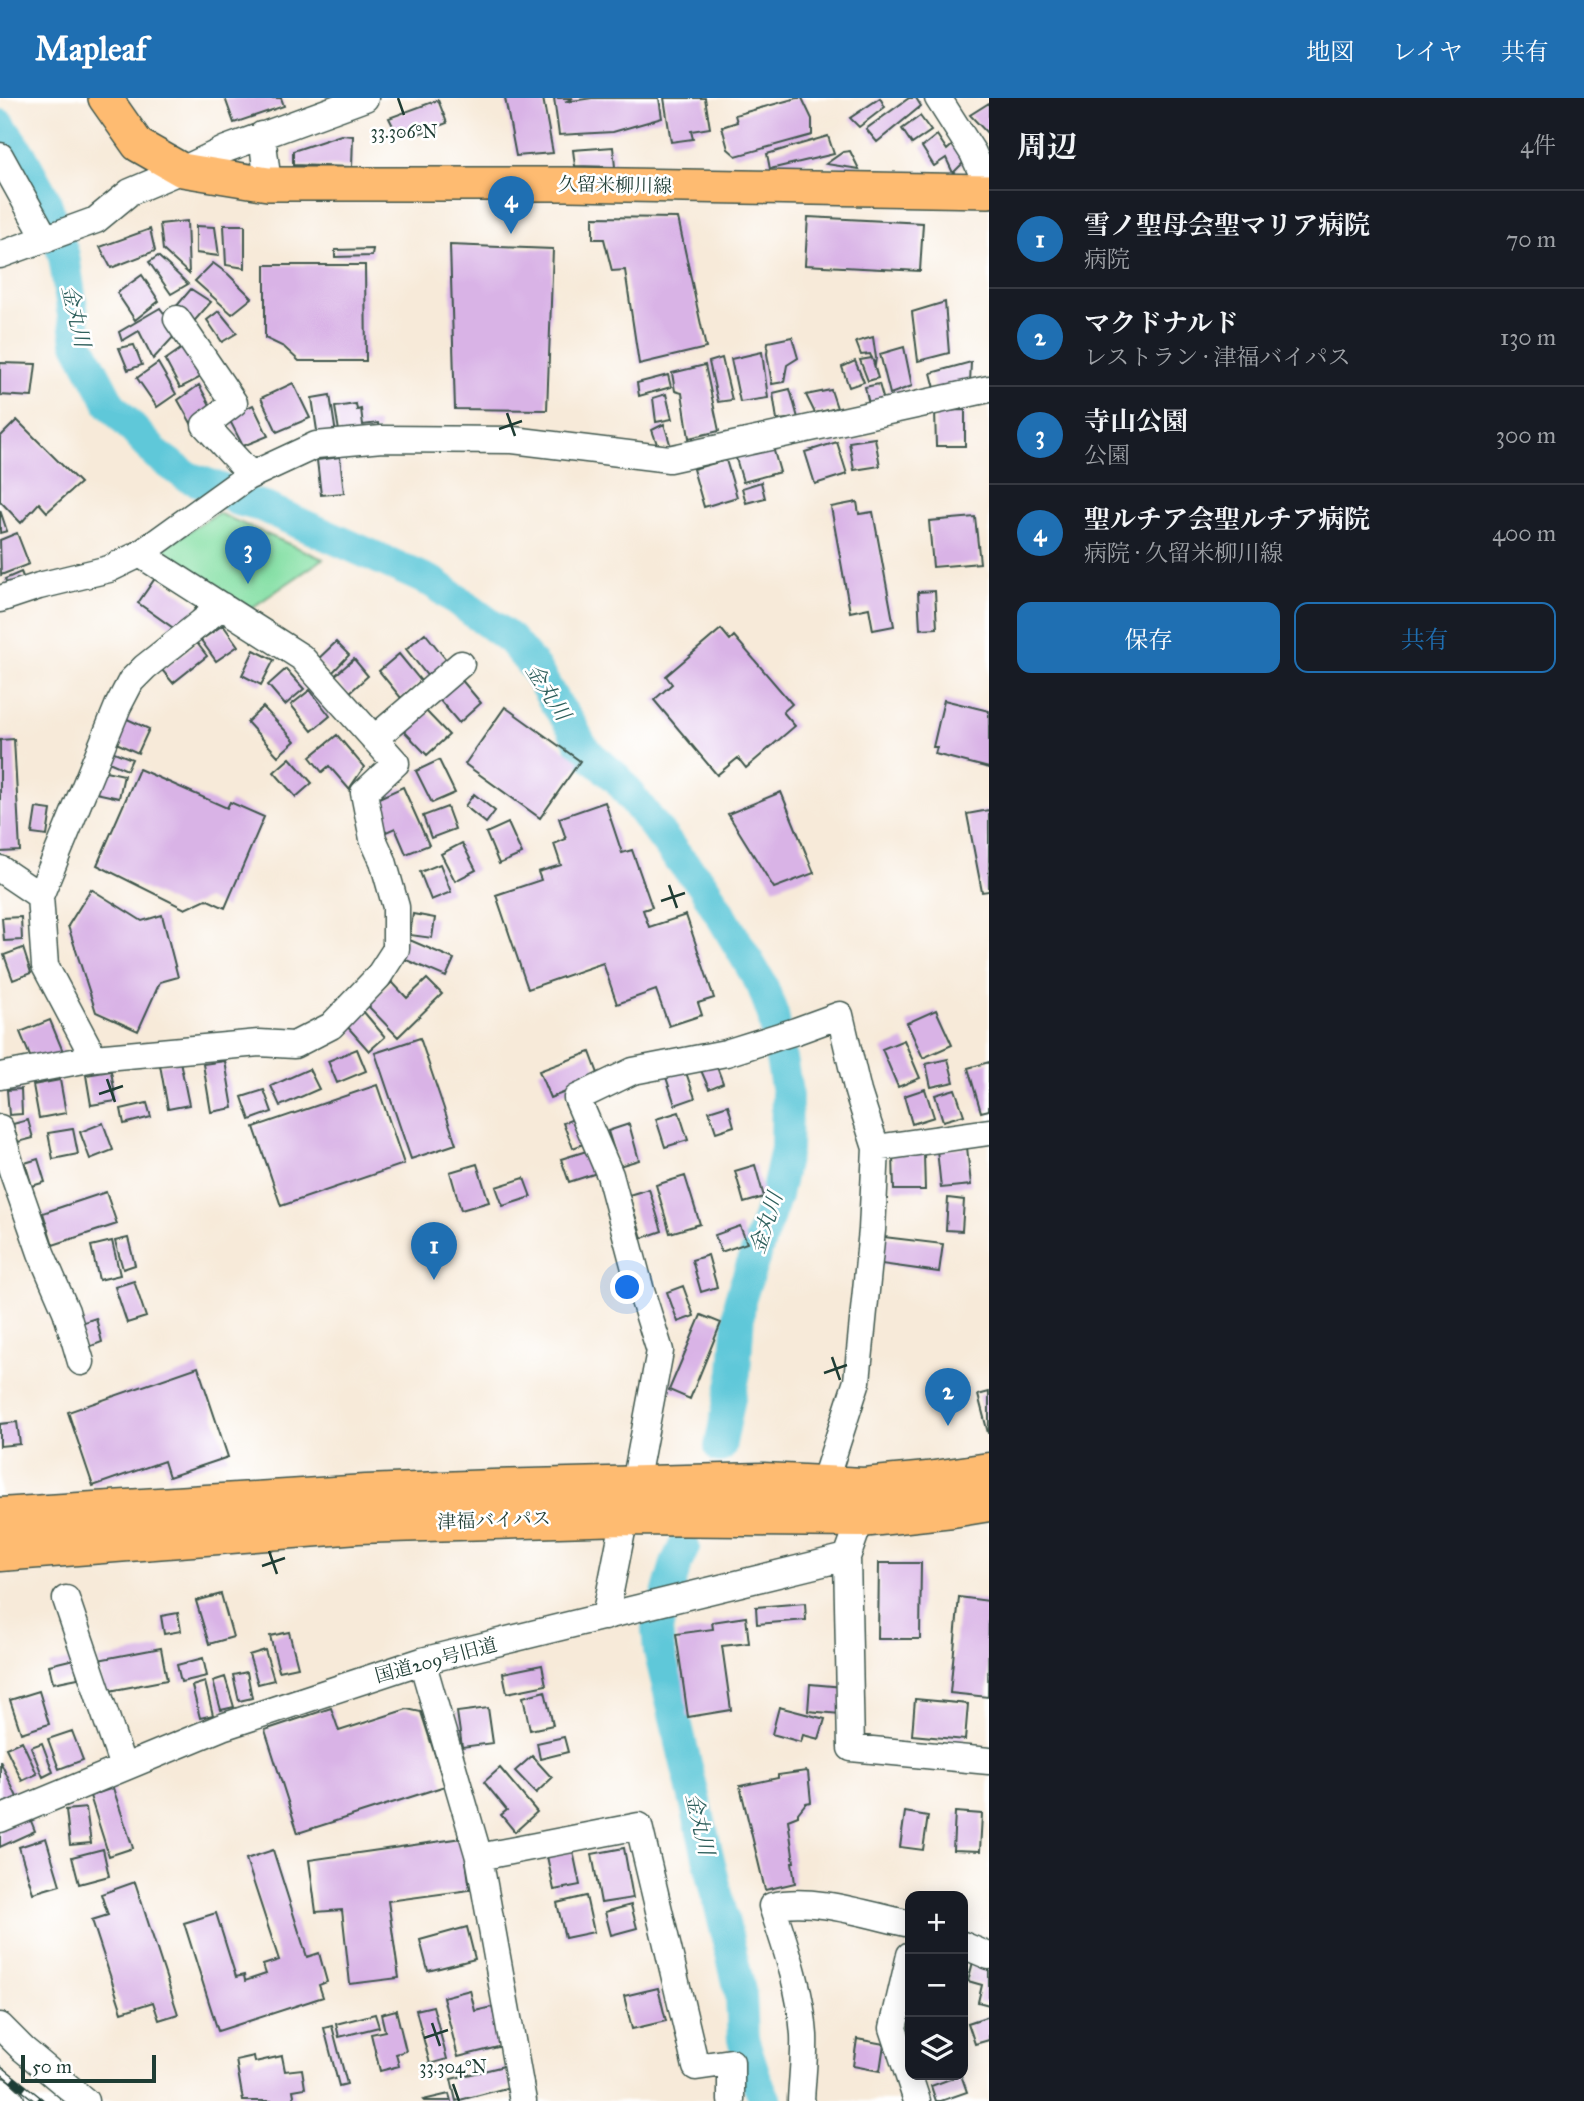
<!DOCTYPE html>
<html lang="ja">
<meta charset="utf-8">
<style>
:root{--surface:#171b24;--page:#242831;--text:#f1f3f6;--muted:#9ea1a6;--line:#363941;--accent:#1f6fb2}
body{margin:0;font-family:"IM FELL Great Primer","Noto Serif JP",serif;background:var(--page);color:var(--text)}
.controls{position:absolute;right:21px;bottom:21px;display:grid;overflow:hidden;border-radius:14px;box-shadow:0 4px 18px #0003}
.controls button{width:63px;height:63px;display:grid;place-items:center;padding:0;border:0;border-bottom:2px solid var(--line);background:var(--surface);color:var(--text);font:35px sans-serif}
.scale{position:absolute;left:21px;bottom:18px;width:135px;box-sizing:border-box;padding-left:7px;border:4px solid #1f3d34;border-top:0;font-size:19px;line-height:24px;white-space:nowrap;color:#1f3d34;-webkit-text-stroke:5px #fff;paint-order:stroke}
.you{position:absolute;left:628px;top:1190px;width:24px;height:24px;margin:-18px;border:5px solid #fff;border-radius:50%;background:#1a73e8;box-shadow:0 0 0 10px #1a73e833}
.badge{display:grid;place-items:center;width:46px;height:46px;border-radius:50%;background:var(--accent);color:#fff;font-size:23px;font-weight:700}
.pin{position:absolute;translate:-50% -58px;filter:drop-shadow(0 2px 4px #0008)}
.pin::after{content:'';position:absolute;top:37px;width:24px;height:21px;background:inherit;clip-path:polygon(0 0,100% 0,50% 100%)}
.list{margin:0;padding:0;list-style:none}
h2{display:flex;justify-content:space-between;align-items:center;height:91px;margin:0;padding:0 28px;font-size:30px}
h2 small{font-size:23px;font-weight:400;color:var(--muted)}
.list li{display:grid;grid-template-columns:46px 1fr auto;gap:21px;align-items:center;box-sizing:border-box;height:98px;padding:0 28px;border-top:2px solid var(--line)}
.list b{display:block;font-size:26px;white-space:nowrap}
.list p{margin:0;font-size:23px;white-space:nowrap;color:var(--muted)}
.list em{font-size:23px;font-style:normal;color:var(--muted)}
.actions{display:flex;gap:14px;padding:21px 28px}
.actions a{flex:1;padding:16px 0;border:2px solid var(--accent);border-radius:14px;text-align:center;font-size:24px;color:var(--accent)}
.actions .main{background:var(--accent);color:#fff}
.icon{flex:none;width:38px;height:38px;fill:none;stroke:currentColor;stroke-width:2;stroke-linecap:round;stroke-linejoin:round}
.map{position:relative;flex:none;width:989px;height:2003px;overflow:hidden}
header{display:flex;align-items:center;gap:42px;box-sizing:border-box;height:98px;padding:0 35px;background:var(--accent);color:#fff}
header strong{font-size:33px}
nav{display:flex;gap:38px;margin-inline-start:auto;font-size:24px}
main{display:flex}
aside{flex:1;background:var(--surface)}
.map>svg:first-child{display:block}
.green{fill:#86e0a6;stroke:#528e6d;stroke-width:2}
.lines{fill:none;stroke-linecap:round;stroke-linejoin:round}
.river{stroke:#5ec8d9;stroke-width:32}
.building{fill:#d9b3e6}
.minor-casing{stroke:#3f574d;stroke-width:29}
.major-casing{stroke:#3f574d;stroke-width:36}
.highway-casing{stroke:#3f574d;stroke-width:41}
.minor{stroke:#fff;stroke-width:26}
.major{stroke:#febb71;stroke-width:33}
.highway{stroke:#febb71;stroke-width:38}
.rail-casing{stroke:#1f3d34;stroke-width:8}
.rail{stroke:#fff;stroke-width:5;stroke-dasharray:16;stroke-linecap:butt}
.ticks{fill:none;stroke:#1f3d34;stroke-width:2.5}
.labels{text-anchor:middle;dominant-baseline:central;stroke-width:5;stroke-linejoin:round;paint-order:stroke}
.street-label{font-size:19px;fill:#1f3d34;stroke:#fff}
.water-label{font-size:21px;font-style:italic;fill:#2f605d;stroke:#fff}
.ticks-label{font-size:18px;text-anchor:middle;fill:#1f3d34;stroke:#fff;stroke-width:5;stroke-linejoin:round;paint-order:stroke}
</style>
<header>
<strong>Mapleaf</strong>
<nav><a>地図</a><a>レイヤ</a><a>共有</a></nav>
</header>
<main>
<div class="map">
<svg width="989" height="2003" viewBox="0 0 989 2003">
<rect width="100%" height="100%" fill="#fff"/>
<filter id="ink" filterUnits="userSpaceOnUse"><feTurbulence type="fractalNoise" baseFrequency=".0143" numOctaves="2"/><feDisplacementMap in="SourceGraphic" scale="14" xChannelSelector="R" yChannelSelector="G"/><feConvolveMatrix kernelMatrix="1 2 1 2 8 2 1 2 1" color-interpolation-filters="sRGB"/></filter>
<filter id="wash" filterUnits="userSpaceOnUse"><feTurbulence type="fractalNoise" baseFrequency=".00686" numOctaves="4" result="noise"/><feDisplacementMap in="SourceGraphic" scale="28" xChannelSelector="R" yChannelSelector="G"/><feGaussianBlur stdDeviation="1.57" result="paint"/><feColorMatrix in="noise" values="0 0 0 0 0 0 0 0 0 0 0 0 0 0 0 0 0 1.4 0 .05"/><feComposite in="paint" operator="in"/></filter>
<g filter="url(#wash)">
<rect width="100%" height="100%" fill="#f7ead9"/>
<path class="green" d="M218 415 323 461 250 511 156 454Z"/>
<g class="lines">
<path class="river" d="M0 27 20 56 45 102 64 158 77 243 110 306 157 357 188 379 224 392 237 402 261 408 434 485 510 541 535 570 554 603 571 627 581 646 591 658 618 681 679 761 703 787 762 887 773 917 787 994 786 1051 776 1097 740 1201 735 1274 720 1349
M684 1449 676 1466 657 1531 659 1552 741 1897 743 1941 756 1981 766 2003"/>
</g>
<g id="blocks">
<path class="building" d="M225 0H281L284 8 234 25Z
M505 0H543L553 55 516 58Z
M554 0H573L565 4 592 0H659L662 20 613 34 559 37Z
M664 0H705L710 30 691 33 693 41 671 44Z
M797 0H802L812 21V37L736 58 728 51 722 29 737 24 735 17Z
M880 0 885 9 859 29 850 20Z
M909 0H916L921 8 877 44 866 31Z
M438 2 447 25 413 38 394 30 389 20Z
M989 5V37L970 17Z
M920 18 931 33 912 46 902 31Z
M341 37 353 38 352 69 293 67V53Z
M937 37 947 52 957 43 966 62 953 75 946 60 934 68 922 49Z
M828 38 834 56 770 71 767 56Z
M613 49 615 69 575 68 573 52Z
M850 53 859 71 826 66 843 54Z
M593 119 678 120 706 250 639 266 625 172 612 173 604 141H593Z
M808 119 923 125 920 173 805 167Z
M187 123 189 176 163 152 160 126Z
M224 127H245V170L226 167Z
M196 128 215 129 219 158 196 155Z
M150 131 155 153 111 170 100 149Z
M450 147 553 151 547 312 455 311Z
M373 151 372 158 335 159V152Z
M158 158 170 169 188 186 171 196 149 164Z
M213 165 228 176 252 200 232 216 195 183Z
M265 167H365L366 263H299L284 249 265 240Z
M142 177 159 203 135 222 117 195Z
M191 191 211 204 190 228 175 210Z
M945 204 949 255 918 263 912 214Z
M160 210 178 234 153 261 139 233 122 243 119 234Z
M219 213 237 235 222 244 207 222Z
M792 239 798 260 787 267 784 284 772 286 767 256 768 244Z
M873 239 876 260 875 267 870 256 861 257 856 244Z
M188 246 203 278 180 290 165 262Z
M134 247 142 267 128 272 119 250Z
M904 249 912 288 890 296 880 256Z
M762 254 768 300 740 304 731 261Z
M722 260 732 302 718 304 709 264Z
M872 260 878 280 868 283 860 262Z
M855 263 864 284 849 289 842 269Z
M971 264 970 285 936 294 931 275Z
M0 265 36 266 32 299 0 297Z
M158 265 176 296 157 309 137 280Z
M705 267 719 333 689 340 682 295 675 293 672 275Z
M668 277 671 289 639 298 637 285Z
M293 285 310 320 277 334 261 300Z
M879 286 884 303 869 306 865 289Z
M199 287 215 316 192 327 178 302Z
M790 291 798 320 777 322 773 295Z
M831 292 837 310 815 315 806 297Z
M666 296 672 321 656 324 653 300Z
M330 297 336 336 318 339 312 300Z
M356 306 357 312 361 311 363 327 378 325 379 333 340 339 335 309Z
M253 307 268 338 243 348 228 319Z
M965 312V348H936L935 313Z
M17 322 80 385 47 414 39 405 21 425 0 403V339Z
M664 326 671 349 657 346 652 332Z
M875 340 880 368 854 372 849 344Z
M837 344 847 376 815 386 805 354Z
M772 346 780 374 743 384 735 357Z
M340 359 344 395 321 397 317 362Z
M726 362 737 399 704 409 693 371Z
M761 384 765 400 746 405 742 390Z
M857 404 859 416 873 414 894 528 873 532 869 510 850 514 831 409Z
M0 412 7 433 0 435Z
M975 419 980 465 933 469 929 423Z
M17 435 29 466 1 477 0 442Z
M21 474 24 481 8 488 5 481Z
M156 479 197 508 179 534 138 505Z
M935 493 937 530 920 531 918 494Z
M223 527 238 548 216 563 201 542Z
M721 531 730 542 734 538 792 606 783 614 795 628 746 670 738 660 717 677 654 602 672 586 666 578Z
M425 535 448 564 429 580 406 551Z
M336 544 349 557 331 576 317 562Z
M197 545 207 558 173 585 162 572Z
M254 552 274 562 261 587 242 577Z
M399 556 421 583 401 600 379 573Z
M354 561 368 578 348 596 333 579Z
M286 571 304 591 285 607 268 587Z
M460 580 481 605 459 625 437 599Z
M310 592 330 618 312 633 291 607Z
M944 602 989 613V670L935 656 937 649H933Z
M263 609 295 643 278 658 247 624Z
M505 609 580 663 540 720 465 666Z
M425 612 449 637 427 657 403 632Z
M125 620 149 631 138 655 114 644Z
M337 637 364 669 349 691 329 668 322 674 310 659Z
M14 641 20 753 0 754V642Z
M109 652 132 661 127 672 104 662Z
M290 660 312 685 296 699 274 674Z
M439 662 455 695 432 705 416 673Z
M139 671 227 710 230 704 264 719 225 810 206 801 185 811 97 767Z
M101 672 124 677 119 700 96 695Z
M403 689 429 747 406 756 395 730 384 735 370 704Z
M781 694 814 775 774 790 728 716Z
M474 696 495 713 486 725 465 708Z
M605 704 622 755 632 752 652 809 643 812 649 829 686 817 714 900 698 905 702 917 669 928 656 892 617 906 603 865 528 891 496 797 541 782 538 774 561 767 554 746 566 741 559 720Z
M447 709 455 731 431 740 423 718Z
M36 710 51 712 47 738 32 736Z
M989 712V793L982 794 967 716Z
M508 725 522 756 499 766 486 735Z
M462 745 476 772 455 783 441 756Z
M440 766 451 794 431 802 420 774Z
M91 791 142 823 162 817 178 879 160 884 138 933 96 914 68 828Z
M413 816 435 820 432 840 410 837Z
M21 819 22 842 4 843 2 820Z
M405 840 454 861 446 879 397 858Z
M23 850 31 875 13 882 4 857Z
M427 881 442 896 398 939 368 908 392 884 407 900Z
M936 912 952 947 923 960 907 925Z
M363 913 385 939 369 953 346 927Z
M50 922 64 956 34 968 20 934Z
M420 940 456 1046 411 1061 375 955Z
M904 942 920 980 898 989 882 951Z
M357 951 366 973 337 985 328 963Z
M590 954 600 981 550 1000 539 973Z
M948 961 954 984 931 989 926 966Z
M180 963 189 1007 168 1011 160 967Z
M225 963 233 1010 211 1014 203 966Z
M715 964 723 985 709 991 700 970Z
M989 964V1012L981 1014 968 970Z
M684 969 695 1000 675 1007 665 976Z
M309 971 319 991 280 1008 271 988Z
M111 973 116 1003 91 1007 86 977Z
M60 982 66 1015 39 1020 33 987Z
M377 987 404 1066 281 1108 254 1029Z
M21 991 22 1016 9 1017 7 992Z
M925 991 934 1019 912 1026 904 998Z
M955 991 964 1017 943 1023 935 997Z
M264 992 272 1014 250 1022 242 999Z
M147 1005 151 1019 124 1026 121 1011Z
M728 1007 734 1028 716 1034 709 1013Z
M679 1014 688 1042 665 1049 656 1021Z
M576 1020 586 1045 573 1050 563 1025Z
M28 1022 33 1040 18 1044 13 1026Z
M103 1025 113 1052 90 1061 80 1034Z
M629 1026 639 1062 619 1068 608 1033Z
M73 1031 78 1056 53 1061 48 1035Z
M967 1049 971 1087 941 1090 937 1052Z
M593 1051 600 1074 569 1084 561 1061Z
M893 1056H924L925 1092H894Z
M38 1061 45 1084 32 1088 25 1065Z
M477 1066 489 1104 461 1112 450 1074Z
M755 1067 764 1099 744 1105 735 1073Z
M685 1078 700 1126 670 1135 656 1087Z
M524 1080 531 1099 503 1108 496 1089Z
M649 1091 662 1133 642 1140 629 1097Z
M106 1094 117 1126 53 1147 43 1115Z
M948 1100 964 1102 962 1133 946 1132Z
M740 1128 747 1145 721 1154 715 1137Z
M884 1139 943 1146 939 1174 881 1166Z
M128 1140 135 1167 123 1171 115 1143Z
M112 1143 120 1177 99 1182 91 1148Z
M708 1157 717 1189 701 1194 692 1162Z
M134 1183 146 1219 127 1225 115 1189Z
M683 1188 694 1218 678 1224 667 1194Z
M701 1217 721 1225 690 1301 669 1292Z
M96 1220 102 1244 86 1250 78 1226Z
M198 1269 228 1359 169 1379 164 1363 93 1388 68 1314Z
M989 1294V1335H988L978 1297Z
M17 1324 20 1346 0 1348V1326Z
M879 1465H921L920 1541H878Z
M221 1496 233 1539 209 1546 196 1503Z
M959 1499 989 1503 988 1599 950 1595Z
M805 1505 806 1522 757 1526 756 1509Z
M178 1515 181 1533 164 1536 161 1518Z
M746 1519 749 1545 722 1548 731 1612 688 1619 676 1536 713 1531 712 1524Z
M289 1534 298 1569 279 1573 270 1538Z
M161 1550 167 1582 104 1594 98 1562Z
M265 1552 274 1582 258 1586 249 1557Z
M203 1560 207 1578 181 1584 177 1567Z
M74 1561 78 1580 53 1585 49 1567Z
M542 1567 546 1587 507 1595 503 1575Z
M247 1574 252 1600 239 1603 233 1577Z
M225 1579 234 1609 221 1612 213 1583Z
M205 1584 213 1617 200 1620 192 1588Z
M810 1586 843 1589 840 1616 808 1613Z
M39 1593 49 1626 21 1635 10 1602Z
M545 1593 553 1627 530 1632 523 1599Z
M915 1601 968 1606 965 1642 912 1637Z
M779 1609 825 1621 819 1641 803 1637 801 1644 772 1636Z
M331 1610 339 1633 407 1611 421 1614 445 1688 298 1735 265 1632Z
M488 1610 493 1645 462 1649 457 1614Z
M72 1633 83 1662 59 1671 48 1641Z
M564 1639 568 1654 540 1661 537 1645Z
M22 1643 37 1676 22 1683 6 1650Z
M42 1645 53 1674 43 1679 31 1649Z
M532 1658 552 1680 536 1695 515 1673Z
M0 1663 17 1699 2 1706 0 1703Z
M500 1670 537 1714 515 1734 501 1717 507 1712 484 1684Z
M806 1673 808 1674 811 1704 806 1705 798 1715V1718L788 1722 794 1764H792L795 1785 765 1792 740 1688 778 1680V1677Z
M113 1690 133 1750 109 1758 90 1698Z
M86 1710 91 1745 70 1747 66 1712Z
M905 1714 928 1718 923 1752 900 1749Z
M955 1714 982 1716 980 1753 953 1752Z
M29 1718 35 1733 0 1749V1731Z
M46 1740 60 1787 33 1795 19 1749Z
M463 1740 470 1792 388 1803 399 1880 350 1886 342 1812 316 1814 309 1762Z
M624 1750 633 1800 601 1805 592 1756Z
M103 1751 109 1778 79 1786 72 1759Z
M273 1752 307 1859 319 1855 327 1884 319 1887 323 1899 218 1933 184 1825 216 1815 236 1879 244 1877 245 1883 266 1876 263 1867 279 1862 246 1761Z
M573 1753 580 1787 554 1792 547 1758Z
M135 1784 178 1916 159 1922 153 1904 122 1914 92 1822 108 1817 101 1796Z
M586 1798 594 1834 565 1840 557 1805Z
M631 1807 637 1830 611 1837 605 1814Z
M467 1829 475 1861 428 1873 420 1842Z
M973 1864 989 1868V1907L978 1904 982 1887 968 1883Z
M658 1890 666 1923 632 1931 624 1898Z
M470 1892 475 1913 492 1909 502 1948 458 1959 443 1899Z
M433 1908 447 1961 430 1966 416 1912Z
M396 1912 406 1953 396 1956 399 1968 380 1973 371 1936 385 1933 381 1916Z
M375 1916 379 1929 339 1939 336 1926Z
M989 1918V1942L975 1946 968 1925Z
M332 1928 347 1986 339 1988 324 1930Z
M857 1941 884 1946 880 1973 853 1968Z
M254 1958 255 1964 282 1958 285 1973 302 1971 305 1990 293 1992 295 2003H243L236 1962Z
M504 1968 510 1989 456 2003 451 1981Z
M961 1977 967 1994 941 2003H936L931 1988Z
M449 1996 451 2003H424L423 2002Z"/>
</g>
</g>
<g filter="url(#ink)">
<use href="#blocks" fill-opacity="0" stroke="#3f574d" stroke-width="2"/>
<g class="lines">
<defs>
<path id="minor" d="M938 0 973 55 989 91
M262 37 268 86
M0 58 46 141
M0 157 96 122 130 94 182 72 226 51 365 0
M177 221 234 305 205 327 251 377
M0 501 39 488 109 471 140 456 247 379 316 347 382 341 513 342 669 361 989 291
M374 641 461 566
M0 771 40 798
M94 960 45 868 40 798 118 608 131 583 145 569 222 508
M0 978 94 960 259 945 294 947 331 928 378 879 396 851V809L383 763 373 741 364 695 396 665 301 559 140 456
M0 1030 12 1072 41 1155 66 1213 81 1264
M876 1050 989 1034
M847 1459 851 1650 989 1663
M66 1501 123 1669
M605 1519 625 1418 635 1386 660 1253 641 1193 610 1077 577 1000 633 973 726 955 796 933 840 917 858 994 876 1050 872 1132 857 1283 823 1388
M422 1563 479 1759 523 2003
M0 1721 222 1629 422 1563 847 1459 861 1420
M479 1759 639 1728 696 1969 731 1964V2003
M963 1847 989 1858
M910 1857 893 1930 917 2003
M0 1928 23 1951 85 2003
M0 1993 11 2003
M801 2003C802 1981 805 1958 804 1937 801 1892 786 1850 772 1808 813 1798 868 1817 910 1826"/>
<path id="major" d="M105 0 138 47 182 72 268 86H567L989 93"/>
<path id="highway" d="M0 1419 366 1396 492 1391 763 1384 864 1389 928 1383 989 1374
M0 1454 358 1426 625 1418 861 1420 952 1410 989 1404"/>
</defs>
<use href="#minor" class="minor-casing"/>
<use href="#major" class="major-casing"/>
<use href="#highway" class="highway-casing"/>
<use href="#minor" class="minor"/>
<use href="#major" class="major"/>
<use href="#highway" class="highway"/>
<defs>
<path id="rail" d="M0 1971 40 2003"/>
</defs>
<use href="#rail" class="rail-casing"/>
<use href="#rail" class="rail"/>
</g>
</g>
<path class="ticks" d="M398 0 404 17M507 315 515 338M499 331 522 323M669 787 677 810M661 803 685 795M107 981 115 1004M99 996 123 988M832 1259 840 1282M824 1275 847 1267M269 1453 277 1476M262 1468 285 1460M432 1925 440 1948M424 1940 448 1932M453 1986 459 2003"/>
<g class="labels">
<g class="street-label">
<text transform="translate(615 87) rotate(1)">久留米柳川線</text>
<text transform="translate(494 1422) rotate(-2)">津福バイパス</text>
<text transform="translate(436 1562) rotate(-15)">国道209号旧道</text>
</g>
<g class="water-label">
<text transform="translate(76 218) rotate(77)">金丸川</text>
<text transform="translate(548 594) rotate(57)">金丸川</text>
<text transform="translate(766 1125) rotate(-72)">金丸川</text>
<text transform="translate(700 1726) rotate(77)">金丸川</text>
</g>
</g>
<g class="ticks-label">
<text x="404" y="40">33.306°N</text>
<text x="453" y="1975">33.304°N</text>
</g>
</svg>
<div class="controls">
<button>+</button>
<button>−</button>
<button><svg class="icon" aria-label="layers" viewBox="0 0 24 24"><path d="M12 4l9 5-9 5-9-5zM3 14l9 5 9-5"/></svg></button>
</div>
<div class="scale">50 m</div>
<div class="you"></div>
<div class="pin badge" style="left:434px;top:1182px">1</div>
<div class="pin badge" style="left:948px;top:1328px">2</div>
<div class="pin badge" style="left:248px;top:486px">3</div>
<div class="pin badge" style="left:511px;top:136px">4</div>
</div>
<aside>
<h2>周辺<small>4件</small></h2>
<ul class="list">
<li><span class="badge">1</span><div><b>雪ノ聖母会聖マリア病院</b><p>病院</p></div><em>70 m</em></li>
<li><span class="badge">2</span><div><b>マクドナルド</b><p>レストラン · 津福バイパス</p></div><em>130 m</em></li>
<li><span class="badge">3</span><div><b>寺山公園</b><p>公園</p></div><em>300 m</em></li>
<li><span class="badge">4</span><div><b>聖ルチア会聖ルチア病院</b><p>病院 · 久留米柳川線</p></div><em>400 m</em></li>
</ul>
<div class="actions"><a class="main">保存</a><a>共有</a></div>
</aside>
</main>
